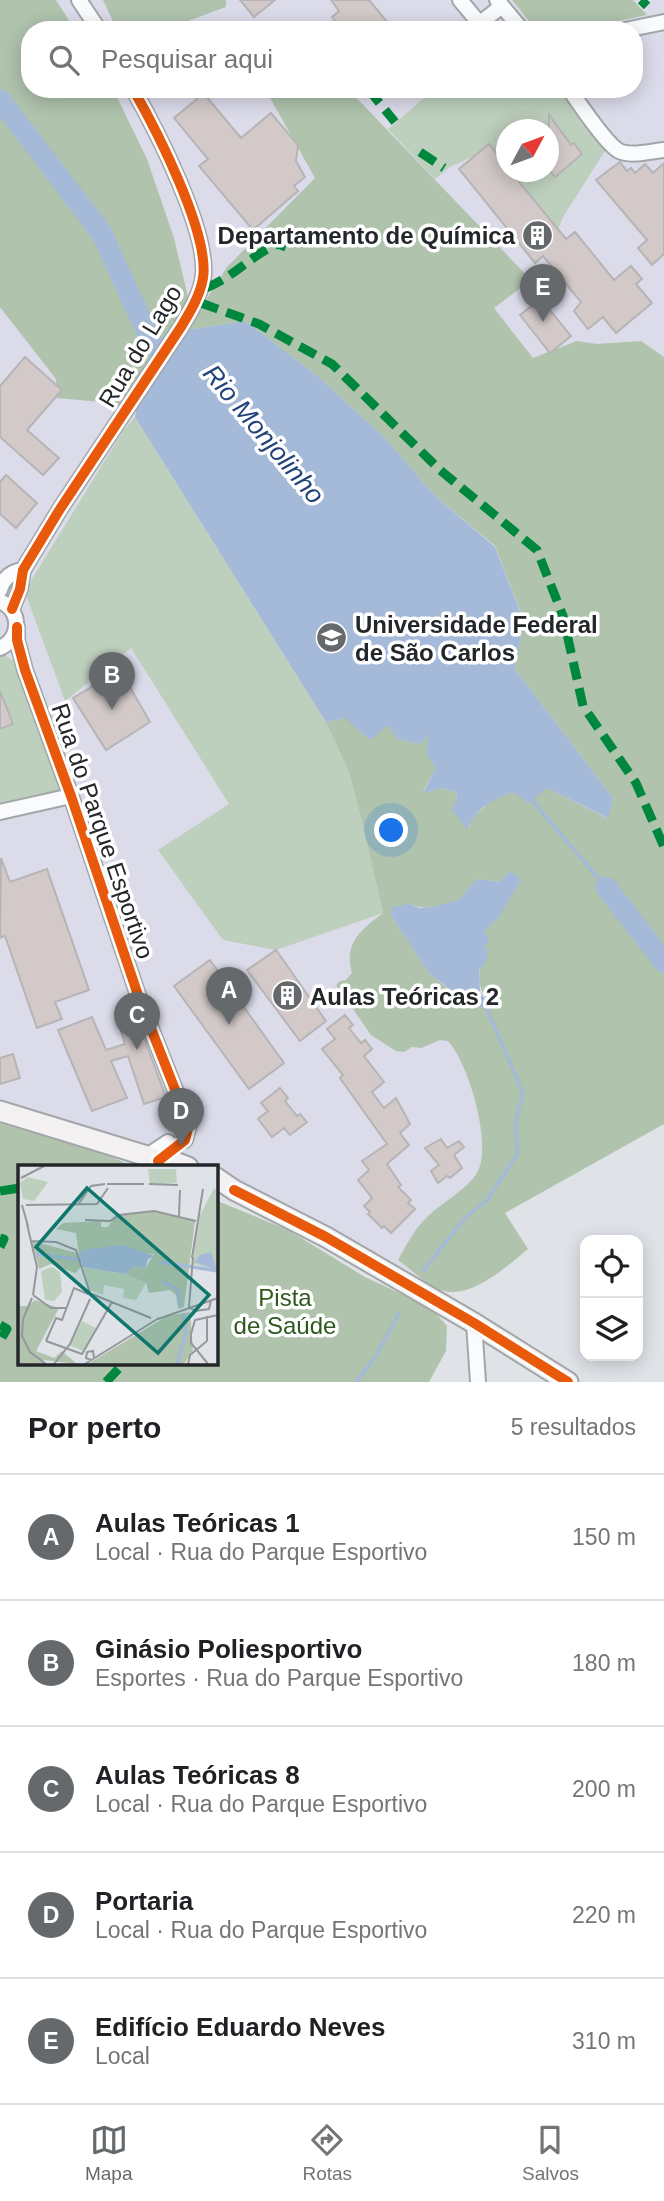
<!DOCTYPE html>
<html lang="pt">
<meta charset="utf-8">
<style>
:root{--surface:#fff;--page:#f2f2f2;--text:#202124;--muted:#757577;--line:#e0e0e0;--accent:#65696c}
body{margin:0;font-family:Helvetica,sans-serif;background:var(--page);color:var(--text)}
.controls{position:absolute;right:21px;bottom:21px;display:grid;overflow:hidden;border-radius:14px;box-shadow:0 4px 18px #0003}
.controls button{width:63px;height:63px;display:grid;place-items:center;padding:0;border:0;border-bottom:2px solid var(--line);background:var(--surface);color:var(--text);font:35px sans-serif}
.compass{position:absolute;left:496px;top:119px;width:63px;height:63px;border-radius:50%;background:var(--surface);box-shadow:0 4px 18px #0003;rotate:49deg}
.you{position:absolute;left:392px;top:831px;width:24px;height:24px;margin:-18px;border:5px solid #fff;border-radius:50%;background:#1a73e8;box-shadow:0 0 0 10px #1a73e833}
.badge{display:grid;place-items:center;width:46px;height:46px;border-radius:50%;background:var(--accent);color:#fff;font-size:23px;font-weight:700}
.pin{position:absolute;translate:-50% -58px;filter:drop-shadow(0 2px 4px #0008)}
.pin::after{content:'';position:absolute;top:37px;width:24px;height:21px;background:inherit;clip-path:polygon(0 0,100% 0,50% 100%)}
.list{margin:0;padding:0;list-style:none}
h2{display:flex;justify-content:space-between;align-items:center;height:91px;margin:0;padding:0 28px;font-size:30px}
h2 small{font-size:23px;font-weight:400;color:var(--muted)}
.list li{display:grid;grid-template-columns:46px 1fr auto;gap:21px;align-items:center;box-sizing:border-box;height:126px;padding:0 28px;border-top:2px solid var(--line)}
.list b{display:block;font-size:26px;white-space:nowrap}
.list p{margin:0;font-size:23px;white-space:nowrap;color:var(--muted)}
.list em{font-size:23px;font-style:normal;color:var(--muted)}
.icon{flex:none;width:38px;height:38px;fill:none;stroke:currentColor;stroke-width:2;stroke-linecap:round;stroke-linejoin:round}
.map{position:relative;flex:none;width:664px;height:1382px;overflow:hidden}
.search{position:absolute;background:var(--surface);box-shadow:0 4px 18px #0003;left:21px;right:21px;top:21px;height:77px;display:flex;align-items:center;gap:18px;box-sizing:border-box;padding:0 24px;border-radius:28px;color:var(--muted);font-size:26px}
.sheet{height:721px;background:var(--surface)}
nav{display:flex;justify-content:space-around;align-items:center;box-sizing:border-box;height:98px;border-top:2px solid var(--line);background:var(--surface);font-size:19px;color:var(--muted)}
nav a{display:grid;justify-items:center;gap:4px}
nav .on{color:var(--accent)}
.map>svg:first-child{display:block}
.education{fill:#dcdbea;fill-rule:evenodd}
.green{fill:#bdcfbd}
.forest{fill:#afc3ad;fill-rule:evenodd}
.water{fill:#a5b9d9}
.lines{fill:none;stroke-linecap:round;stroke-linejoin:round}
.stream{stroke:#a5b9d9;stroke-width:3.5}
.river{stroke:#a5b9d9;stroke-width:21}
.building{fill:#d2c9c8;stroke:#b5b5b6;stroke-width:2}
.street-casing{stroke:#a3a6a9;stroke-width:18}
.secondary-casing{stroke:#a3a6a9;stroke-width:23}
.street{stroke:#fafbfc;stroke-width:14}
.secondary{stroke:#f3f1f1;stroke-width:19}
.quiet{stroke:#00873e;stroke-width:9;stroke-dasharray:18 9;stroke-linecap:butt}
.cycleway-casing{stroke:#fff;stroke-width:15}
.cycleway{stroke:#e8590c;stroke-width:10}
.labels{text-anchor:middle;dominant-baseline:central;stroke-width:7;stroke-linejoin:round;paint-order:stroke}
.poi-label{font-size:24px;font-weight:bold;fill:#24272a;stroke:#fff;text-anchor:start}
.street-label{font-size:24px;fill:#24272a;stroke:#fff}
.park-label{font-size:24px;fill:#2d591e;stroke:#fff}
.water-label{font-size:26px;font-style:italic;fill:#214379;stroke:#fff}
.inset-river{fill:none;stroke:#a5b9d9;stroke-width:3.5}
.inset-road{fill:none;stroke:#94989c;stroke-width:2}
.view{fill:#0f766e;fill-opacity:0.15;stroke:#0f766e;stroke-width:3.5}
.inset-edge{fill:none;stroke:#24272a;stroke-width:3.5}
</style>
<div class="map">
<svg width="664" height="1382" viewBox="0 0 664 1382">
<rect width="100%" height="100%" fill="#dfe3e8"/>
<path class="education" d="M0 0H664V1124L505 1213 528 1249 492 1277 476 1286 458 1291 438 1290 228 1175 215 1171V1167H202L0 1105ZM30 30H634V89H30ZM506 130H548V172H506Z"/>
<path class="green" d="M435 89H569L610 143 563 217 558 229 511 172H548V130H506V166L476 155 450 167 435 179 388 129Z
M135 417 326 722 349 772 363 825 383 913 276 950 223 940 158 850 229 804 131 648 65 701 26 595 32 579 123 431Z
M0 651 21 667 68 795 0 806Z"/>
<path class="forest" d="M0 0H56L75 30H30V89H113L147 159 174 238 189 301 123 404 57 398 56 379 0 307Z
M103 0H226V7L177 25 151 30H117Z
M512 0H633L647 15 576 30H536Z
M265 89H348L531 280 494 308 533 358 577 341 597 344 641 341 664 357V1124L505 1213 528 1249C507 1266 468 1303 438 1289 424 1283 411 1269 398 1260 407 1244 415 1228 428 1216 443 1202 466 1190 477 1173 493 1146 469 1064 448 1041L440 1040 421 1048 412 1047 404 1052 396 1051 371 1035 336 985 340 981 346 980 352 973C343 943 362 929 383 913L363 825 349 772 326 722 345 718 389 725 397 739 419 744 428 734 436 768 423 792 443 788 457 793 456 803 469 829 472 818 493 799 513 792 547 788 607 818 613 798 514 668 524 621 495 546 435 496 385 438 316 375 245 321 187 330 227 267 315 178ZM477 879 500 882 499 917 483 932C485 957 470 981 489 1002L481 1008 452 992 429 973 391 915 409 904C424 910 444 908 459 900 467 896 472 886 477 879Z
M0 1123 97 1151 135 1167H19V1363H215V1200L288 1230 365 1277 431 1308 447 1326 446 1351 429 1382H0Z"/>
<path class="water" d="M245 321 316 375 385 438 435 496 495 547 524 622 514 668 613 798 608 818 547 788 528 803 513 792C493 799 474 809 468 830L451 809 456 803 457 793 443 788 423 793 436 768 427 755 428 735 419 744 397 739 388 725 370 740 345 718 326 722 135 417 137 406 187 330Z
M510 871 521 880 499 917 484 932 489 940 484 947 488 951 485 964 479 969 480 993 489 1003 481 1008 466 1002 429 973 391 915 392 907 409 904 419 908 432 907 459 900 477 879 500 882Z"/>
<g class="lines">
<path class="stream" d="M530 798 606 887
M423 1271 465 1218 487 1200 517 1155 516 1120 523 1093 485 1005
M356 1382 376 1356 399 1313"/>
<path class="river" d="M0 100 101 232 152 343 176 370
M606 887 664 962"/>
</g>
<path class="building" d="M240 0H275L254 17Z
M331 0H369L394 30H342L332 17 339 11Z
M189 89H200L241 138 271 113 298 145 296 161 305 177 294 186 298 191 253 230 199 166 208 159 174 118 197 99Z
M549 115 571 145 574 143 582 154 555 177 549 170Z
M489 144 507 166V172H511L566 239 575 232 614 280 631 266 642 279 636 284 652 303 616 333 603 317 588 329 574 311 581 302 543 256 535 263 459 169Z
M620 162 627 171 631 168 635 173 645 164 653 173 664 163V254L652 265 638 248 647 240 596 180Z
M541 299 571 336 550 353 520 315Z
M25 357 62 390 27 430 59 458 43 475 0 437V386Z
M6 475 37 503 16 528 0 514V482Z
M120 670 150 722 106 750 73 698Z
M0 691 13 724 0 729Z
M1 858 10 882 47 869 89 990 55 1002 62 1019 37 1028 5 936 0 938Z
M276 950 326 1021 300 1041 247 970Z
M210 960 284 1063 249 1089 174 986Z
M132 1006 166 1097 144 1104 128 1056 111 1061 127 1098 92 1111 58 1030 92 1017 106 1050 125 1044 115 1012Z
M345 1015 353 1025 349 1028 361 1043 365 1040 372 1049 364 1056 384 1082 372 1092 384 1108 396 1098 410 1124 400 1133 409 1145 387 1164 401 1185 398 1187 411 1200 408 1203 415 1209 391 1233 384 1226 382 1228 368 1214 370 1212 364 1206 372 1198 358 1180 369 1170 362 1161 387 1144 340 1078 343 1075 322 1049 335 1039 327 1029Z
M13 1054 20 1078 0 1084V1058Z
M280 1088 288 1098 285 1101 297 1116 300 1114 307 1122 290 1135 284 1128 272 1137 258 1119 268 1111 261 1103Z
M441 1139 447 1148 459 1141 464 1147 454 1155 462 1168 450 1178 447 1176 438 1183 431 1171 439 1165 425 1148Z"/>
<g class="lines">
<defs>
<path id="street" d="M79 0 99 30
M460 0 485 30
M497 0 522 30
M479 24 502 6
M625 30 664 22
M569 89C579 103 606 144 619 151 631 157 651 151 664 150
M0 590C3 578 11 572 23 570
M0 601C22 611 21 638 0 648
M12 609 20 589 23 570 60 509 181 327C190 312 200 296 203 278 210 234 156 129 133 89
M17 627V640L25 670 71 796 139 998 189 1125 185 1140
M0 812 71 796
M147 1156 168 1142
M474 1323 478 1382"/>
<path id="secondary" d="M0 1111 147 1156 158 1161 164 1167
M158 1161 170 1160 188 1167
M215 1177 234 1190 326 1237 474 1323 568 1382"/>
</defs>
<use href="#street" class="street-casing"/>
<use href="#secondary" class="secondary-casing"/>
<use href="#street" class="street"/>
<use href="#secondary" class="secondary"/>
<path class="quiet" d="M641 0 647 6
M314 25 318 30
M368 89 395 122
M420 152 444 168
M206 288C234 277 251 255 278 244L286 247
M201 303 259 324 332 364 440 470 537 550 563 616 583 706 636 783 664 847
M0 1191 19 1188
M0 1238 4 1239 0 1247
M0 1325 7 1329 0 1341
M106 1382 124 1363"/>
<defs>
<path id="cycleway" d="M12 609 20 589 23 570 60 509 181 327C190 312 200 296 203 278 210 234 156 129 133 89
M17 627V640L25 670 71 796 139 998 189 1125 185 1140 158 1161
M234 1190 326 1237 474 1323 568 1382"/>
</defs>
<use href="#cycleway" class="cycleway-casing"/>
<use href="#cycleway" class="cycleway"/>
</g>
<defs>
<symbol id="building-disc" viewBox="-11 -11 22 22"><circle r="9.5" fill="#65696c" stroke="#fff"/><path d="M-4-6H4V6H1V3H-1V6H-4ZM-2.5-4.3h1.7v1.8h-1.7ZM.8-4.3h1.7v1.8H.8ZM-2.5-1h1.7V.8h-1.7ZM.8-1h1.7V.8H.8Z" fill="#fff"/></symbol>
<symbol id="university-disc" viewBox="-11 -11 22 22"><circle r="9.5" fill="#65696c" stroke="#fff"/><path d="M0-5L7-2L0 1L-7-2ZM-4 1L0 2.5L4 1V4Q0 6-4 4Z" fill="#fff"/></symbol>
</defs>
<g fill-rule="evenodd">
<use href="#building-disc" x="520" y="218" width="35" height="35"/>
<use href="#university-disc" x="314" y="620" width="35" height="35"/>
<use href="#building-disc" x="270" y="978" width="35" height="35"/>
</g>
<g class="labels">
<g class="poi-label">
<text x="515" y="235" text-anchor="end">Departamento de Química</text>
<text x="355" y="624">Universidade Federal<tspan x="355" dy="28">de São Carlos</tspan></text>
<text x="310" y="996">Aulas Teóricas 2</text>
</g>
<g class="street-label">
<text transform="translate(140 346) rotate(-59)">Rua do Lago</text>
<text transform="translate(103 831) rotate(71)">Rua do Parque Esportivo</text>
</g>
<g class="park-label">
<text x="285" y="1297">Pista<tspan x="285" dy="28">de Saúde</tspan></text>
</g>
<g class="water-label">
<text transform="translate(264 434) rotate(50)">Rio Monjolinho</text>
</g>
</g>
<g transform="translate(18 1165)">
<rect width="200" height="200" fill="#dfe3e8"/>
<path d="M130 4H158L159 18 132 19ZM10 12 30 17 16 36 5 34 2 18ZM196 23 200 25 199 105 175 99 179 56ZM34 102 42 107 44 127 36 136 27 135 23 106ZM65 102 107 109 128 118 118 135 105 133 106 124 86 120 85 130 72 125ZM64 156 78 163 65 186 51 180Z" fill="#bdcfbd"/>
<path d="M135 46 177 56 166 142 160 144 158 130 152 125 131 128 128 118 107 109 116 101 127 104 136 89 116 88 104 80 61 91 58 68 38 64 45 58 83 56V62H90L97 51ZM14 76 59 88 63 102 57 108 33 99 21 104ZM17 135 41 143 18 186 36 193 44 186 59 199 25 195 28 199H0V141H10ZM172 147 175 185 166 199H70L149 151Z" fill="#afc3ad"/>
<path d="M104 80 137 91 130 94 127 104 116 101 107 109 65 102 61 91 65 85ZM193 87 199 105 177 97 182 90Z" fill="#a5b9d9"/>
<path class="inset-river" d="M18 89 63 95M143 97 200 106M144 116 160 125 163 141M159 199 168 167 165 148"/>
<path class="inset-road" d="M3 13 26 1M89 19H126M131 19 160 20M61 38 73 21 87 19M4 40 10 61M8 40 79 39 90 23M161 51 162 25M67 55 92 56 101 50 136 46 178 56M9 59 19 102 15 130M13 76 38 77 58 85 72 128M175 92 171 142 177 146 191 144 193 135M174 93 185 24M74 129 133 153M15 130 33 143H48M14 133 5 154 4 171 12 187 28 199M189 151V176M140 154 200 133M28 176 64 189 94 137M28 176 38 153 44 155 56 123 70 129M73 195 68 193 69 187 75 186 76 193M36 199 52 179 72 134M67 199 141 153M170 199 172 190 189 176M190 199 173 178V169L177 155 200 150"/>
<path class="view" d="M69 23 191 130 140 188 18 82Z"/>
<rect width="200" height="200" class="inset-edge"/>
</g>
</svg>
<div class="controls">
<button><svg class="icon" aria-label="locate" viewBox="0 0 24 24"><circle cx="12" cy="12" r="6"/><path d="M12 2v4M12 18v4M2 12h4M18 12h4"/></svg></button>
<button><svg class="icon" aria-label="layers" viewBox="0 0 24 24"><path d="M12 4l9 5-9 5-9-5zM3 14l9 5 9-5"/></svg></button>
</div>
<svg class="compass" viewBox="-18 -18 36 36"><path d="M0-13l5 13h-10z" fill="#e53935"/><path d="M0 13l5-13h-10z" fill="#757577"/></svg>
<div class="you"></div>
<div class="pin badge" style="left:229px;top:1025px">A</div>
<div class="pin badge" style="left:112px;top:710px">B</div>
<div class="pin badge" style="left:137px;top:1050px">C</div>
<div class="pin badge" style="left:181px;top:1146px">D</div>
<div class="pin badge" style="left:543px;top:322px">E</div>
<div class="search"><svg class="icon" aria-label="search" viewBox="0 0 24 24"><circle cx="10" cy="10" r="6"/><path d="M15 15l6 6"/></svg>Pesquisar aqui</div>
</div>
<section class="sheet">
<h2>Por perto<small>5 resultados</small></h2>
<ul class="list">
<li><span class="badge">A</span><div><b>Aulas Teóricas 1</b><p>Local · Rua do Parque Esportivo</p></div><em>150 m</em></li>
<li><span class="badge">B</span><div><b>Ginásio Poliesportivo</b><p>Esportes · Rua do Parque Esportivo</p></div><em>180 m</em></li>
<li><span class="badge">C</span><div><b>Aulas Teóricas 8</b><p>Local · Rua do Parque Esportivo</p></div><em>200 m</em></li>
<li><span class="badge">D</span><div><b>Portaria</b><p>Local · Rua do Parque Esportivo</p></div><em>220 m</em></li>
<li><span class="badge">E</span><div><b>Edifício Eduardo Neves</b><p>Local</p></div><em>310 m</em></li>
</ul>
</section>
<nav>
<a class="on"><svg class="icon" aria-label="map" viewBox="0 0 24 24"><path d="M3 6l6-2 6 2 6-2v14l-6 2-6-2-6 2zM9 4v14M15 6v14"/></svg>Mapa</a>
<a><svg class="icon" aria-label="directions" viewBox="0 0 24 24"><path d="M12 3l9 9-9 9-9-9zM9 14v-3h6M13 9l2 2-2 2"/></svg>Rotas</a>
<a><svg class="icon" aria-label="saved" viewBox="0 0 24 24"><path d="M7 4h10v16l-5-4-5 4z"/></svg>Salvos</a>
</nav>
